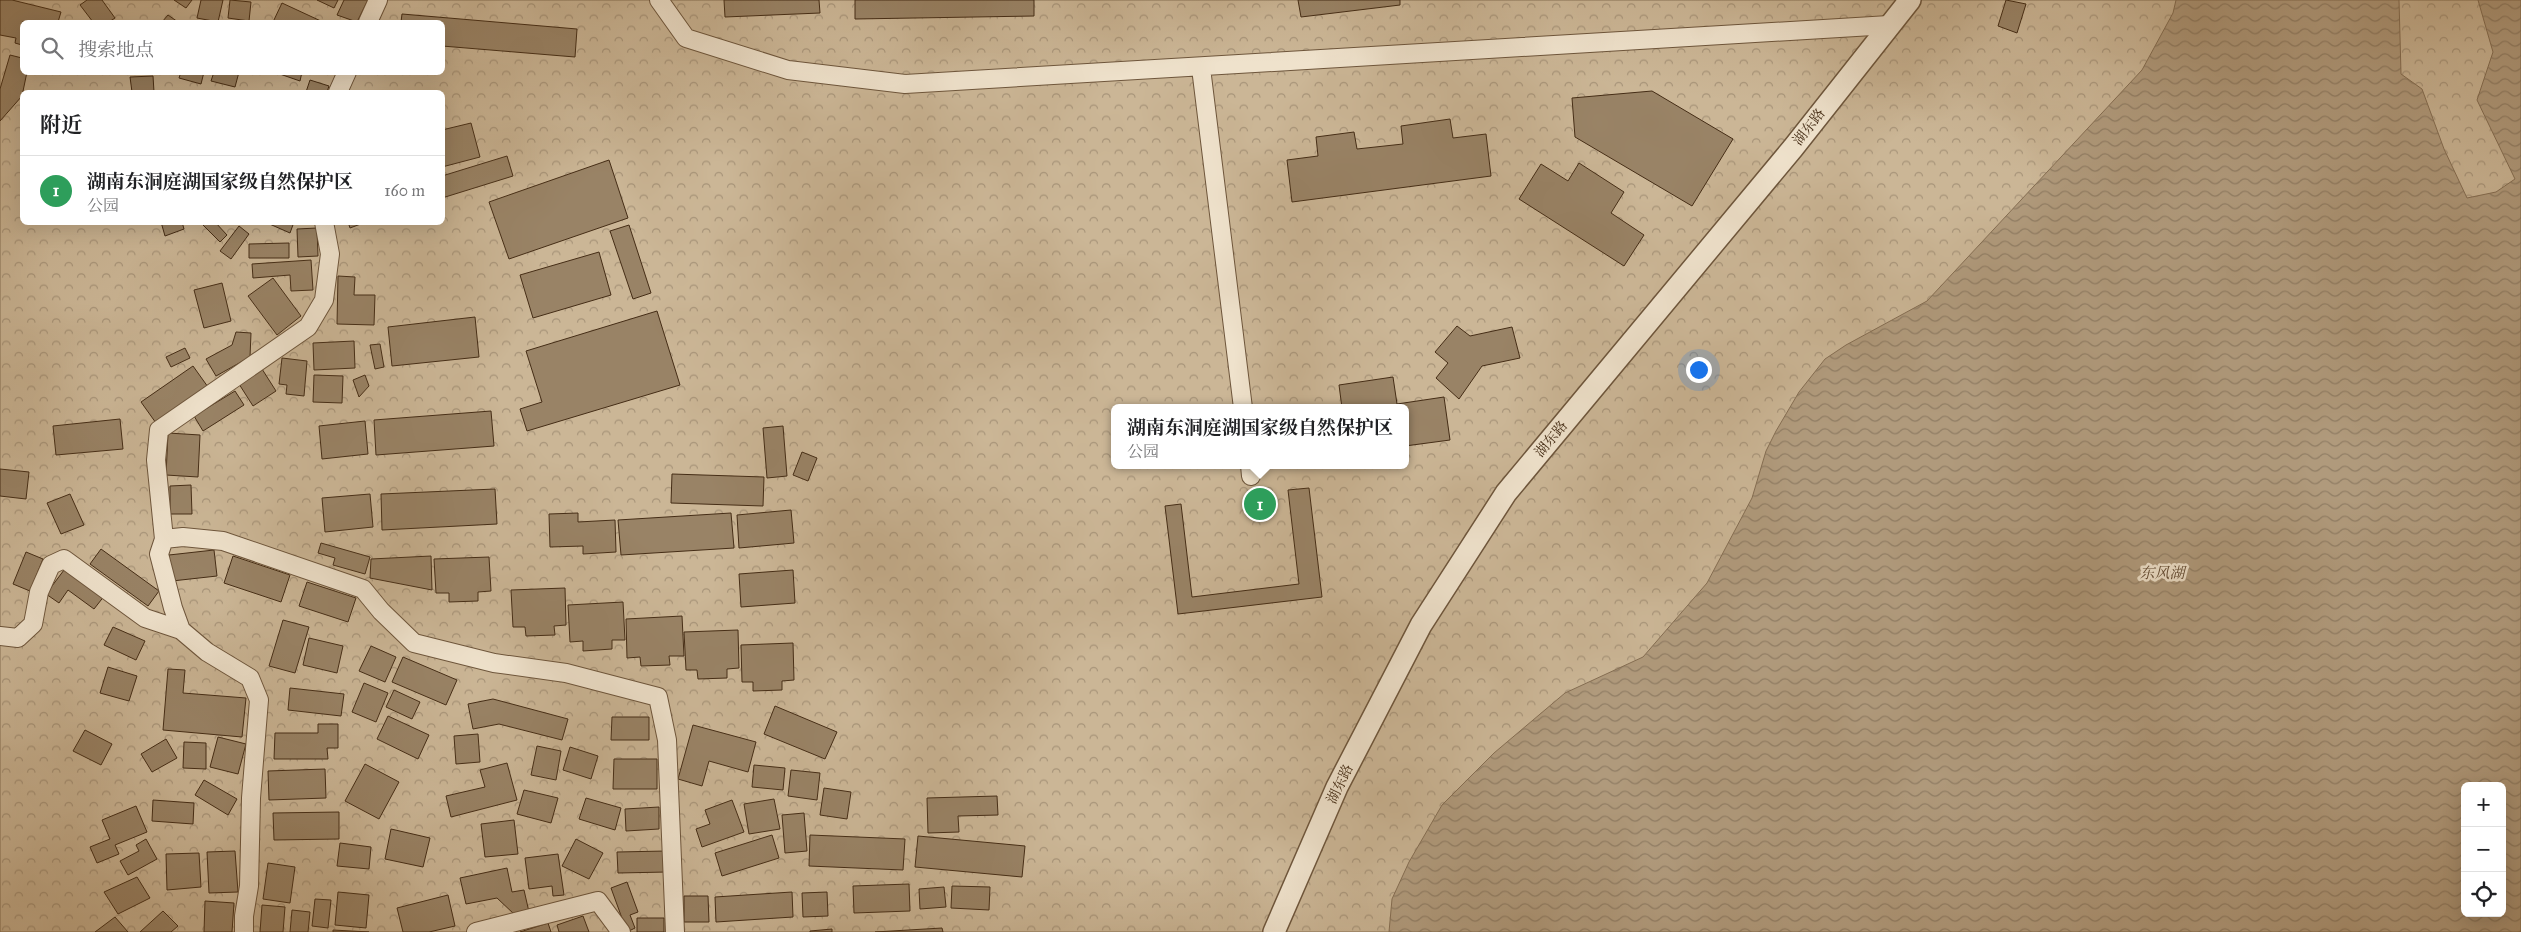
<!DOCTYPE html>
<html lang="zh">
<meta charset="utf-8">
<style>
:root{--surface:#fff;--page:#f6f6f6;--text:#202124;--muted:#757577;--line:#e0e0e0;--accent:#1a73e8}
body{margin:0;font-family:"IM FELL Great Primer","Noto Serif SC",serif;background:var(--page);color:var(--text)}
.controls{position:absolute;right:15px;bottom:15px;display:grid;overflow:hidden;border-radius:8px;box-shadow:0 5px 20px #0002}
.controls button{width:45px;height:45px;display:grid;place-items:center;padding:0;border:0;border-bottom:1px solid var(--line);background:var(--surface);color:var(--text);font:25px sans-serif}
.you{position:absolute;left:1698px;top:369px;width:18px;height:18px;margin:-12px;border:4px solid #fff;border-radius:50%;background:#1a73e8;box-shadow:0 0 0 8px #1a73e833}
.badge{display:grid;place-items:center;width:32px;height:32px;border-radius:50%;background:var(--accent);color:#fff;font-size:16px;font-weight:700}
.pin{position:absolute;translate:-50% -50%;border:2px solid #fff;box-shadow:0 1px 5px #0006}
.popup{position:absolute;left:1111px;top:404px;width:298px;height:65px;box-sizing:border-box;display:grid;place-content:center;border-radius:8px;background:var(--surface);filter:drop-shadow(0 1px 4px #0005);font-size:16px;white-space:nowrap;color:var(--muted)}
.popup b{font-size:19px;color:var(--text)}
.popup::after{content:'';position:absolute;left:50%;top:100%;margin-left:-10px;border:10px solid transparent;border-top-color:var(--surface)}
.list{margin:0;padding:0;list-style:none}
h2{display:flex;justify-content:space-between;align-items:center;height:65px;margin:0;padding:0 20px;font-size:21px}
h2 small{font-size:16px;font-weight:400;color:var(--muted)}
.list li{display:grid;grid-template-columns:32px 1fr auto;gap:15px;align-items:center;box-sizing:border-box;height:70px;padding:0 20px;border-top:1px solid var(--line)}
.list b{display:block;font-size:19px;white-space:nowrap}
.list p{margin:0;font-size:16px;white-space:nowrap;color:var(--muted)}
.list em{font-size:16px;font-style:normal;color:var(--muted)}
.icon{flex:none;width:28px;height:28px;fill:none;stroke:currentColor;stroke-width:2;stroke-linecap:round;stroke-linejoin:round}
.map{position:relative;flex:none;width:2521px;height:932px;overflow:hidden}
.search{position:absolute;background:var(--surface);box-shadow:0 5px 20px #0002;left:20px;top:20px;width:425px;height:55px;display:flex;align-items:center;gap:12px;box-sizing:border-box;padding:0 18px;border-radius:8px;color:var(--muted);font-size:19px}
.panel{position:absolute;background:var(--surface);box-shadow:0 5px 20px #0002;left:20px;top:90px;width:425px;height:135px;border-radius:8px}
.map>svg:first-child{display:block}
.park{fill:url(#park-crowns);stroke:#887256;fill-rule:evenodd}
.water{fill:url(#water-waves);stroke:#856e53;fill-rule:evenodd}
.building{fill:#998366;stroke:#452d16}
.lines{fill:none;stroke-linecap:round;stroke-linejoin:round}
.minor-casing{stroke:#6e563c;stroke-width:20}
.tertiary-casing{stroke:#6e563c;stroke-width:24}
.minor{stroke:#efe2cc;stroke-width:18}
.tertiary{stroke:#efe2cc;stroke-width:21}
.labels{text-anchor:middle;dominant-baseline:central;stroke-width:5;stroke-linejoin:round;paint-order:stroke}
.street-label{font-size:14px;fill:#452d16;stroke:#efe2cc}
.water-label{font-size:15px;font-style:italic;fill:#604830;stroke:#efe2cc}
</style>
<div class="map">
<svg width="2521" height="932" viewBox="0 0 2521 932">
<defs>
<pattern id="park-crowns" width="20" height="18" patternUnits="userSpaceOnUse" patternTransform="scale(1.25)"><rect width="20" height="18" fill="#cbb696"/><path d="M2 6a3 3 0 1 1 6 0M12 15a3 3 0 1 1 6 0" fill="none" stroke="#a79479"/></pattern>
<pattern id="water-waves" width="16" height="10" patternUnits="userSpaceOnUse" patternTransform="scale(1.25)"><rect width="16" height="10" fill="#b09a7c"/><path d="M0 5q4-4 8 0t8 0" fill="none" stroke="#917e65"/></pattern>
</defs>
<rect width="100%" height="100%" fill="#e7d2b0"/>
<filter id="stains"><feTurbulence type="fractalNoise" baseFrequency=".004" numOctaves="4"/><feColorMatrix values="0 0 0 0 .2 0 0 0 0 .09 0 0 0 0 .02 0 0 0 .5 -.17"/></filter>
<radialGradient id="worn" r=".72"><stop offset=".6" stop-color="#630" stop-opacity="0"/><stop offset="1" stop-color="#630" stop-opacity=".3"/></radialGradient>
<path class="park" d="M0 0H2521V932H0ZM22 22H442V72H22ZM22 92H442V222H22ZM1115 408H1405V465H1115ZM2465 786H2502V913H2465Z"/>
<path class="water" d="M2176 0H2399L2401 74 2422 89 2444 149 2467 198 2496 192 2515 179 2477 100 2493 52 2478 0H2521V932H1389L1392 899 1409 862 1442 805 1494 753 1565 693 1643 657 1707 583 1752 498 1766 451 1776 431 1799 392 1825 359 1846 345 1927 301 2142 70 2173 13ZM2465 786H2502V913H2465Z"/>
<path class="building" d="M0 0H12L61 12 58 22H22V45L15 43 16 38 0 35Z
M87 0H102L115 18 109 22H93L80 5Z
M174 0H192L186 8Z
M201 0H223L218 22 197 18Z
M230 0 251 2 249 21 228 18Z
M317 0H338L334 8Z
M344 0H368L357 22 337 15Z
M724 0H819L820 13 725 17Z
M855 0H1034V16L855 19Z
M1298 0H1400V5L1301 17Z
M2006 0 2026 4 2017 33 1998 26Z
M282 3 323 22H273Z
M402 14 577 29 575 57 442 46V22H401Z
M168 15 178 22H162Z
M10 55 22 58V72H27L22 96 0 121V89Z
M181 72H204L201 84 179 78Z
M214 72H239L235 87 211 81Z
M274 72H302L300 81Z
M153 76 154 92H132L130 77Z
M310 80 329 86 327 92H306Z
M1652 91 1733 139 1692 206 1575 137 1572 98Z
M1450 119 1453 138 1486 134 1491 176 1292 202 1287 160 1318 156 1316 137 1354 132 1357 149 1403 144 1401 126Z
M471 123 480 157 442 167V130Z
M507 156 513 176 442 198V176Z
M609 160 628 218 509 259 489 202Z
M1579 163 1624 192 1611 213 1644 235 1624 266 1519 199 1541 164 1568 181Z
M161 222H182L184 229 165 236Z
M200 222H215L227 235 220 242Z
M265 222H294L290 233Z
M348 222H366L350 228Z
M629 225 651 293 633 299 610 231Z
M239 226 249 234 231 259 220 251Z
M317 228 318 256 298 257 297 229Z
M289 243V258H249V244Z
M599 252 611 295 533 318 520 275Z
M311 260 313 290 291 291 290 275 253 278 252 264Z
M338 276 355 277 354 295H375L374 325 337 324Z
M273 278 301 316 277 335 248 296Z
M222 283 231 321 204 328 194 290Z
M657 311 680 385 527 431 520 409 542 402 526 351Z
M475 317 479 357 392 366 388 327Z
M1457 326 1470 336 1512 327 1520 358 1482 366 1459 399 1436 378 1448 363 1435 352Z
M236 332 251 333 250 357 216 376 206 359 232 345Z
M354 341 355 368 314 370 313 343Z
M380 344 384 367 375 369 370 345Z
M185 348 190 358 171 367 166 357Z
M282 358 307 361 304 396 286 394 287 385 279 384Z
M193 366 208 387 156 423 141 402Z
M262 369 276 391 253 406 239 384Z
M314 375 343 376 342 403 313 402Z
M365 375 369 386 359 397 353 380Z
M1393 377 1397 404 1444 397 1450 440 1405 446V408H1342L1339 385Z
M235 391 244 405 203 431 194 416Z
M491 411 494 446 376 455 374 420Z
M120 419 123 449 56 455 53 426Z
M365 421 368 454 322 459 319 426Z
M783 426 787 476 767 478 763 428Z
M168 433 200 435 198 477 166 475Z
M802 452 817 458 808 481 793 475Z
M0 469 29 472 26 499 0 496Z
M672 474 764 477 763 506 671 503Z
M191 485 192 514H170V486Z
M1309 488 1322 597 1178 614 1165 506 1181 504 1192 597 1299 584 1288 490Z
M495 489 497 524 382 530 381 494Z
M70 494 84 525 61 534 47 503Z
M370 494 373 527 325 532 322 498Z
M791 510 794 543 739 548 737 515Z
M578 513V522L615 520 616 552 583 554V546L550 547 549 514Z
M731 513 734 548 621 555 618 520Z
M321 543 370 557 365 574 333 565 335 558 318 553Z
M101 549 159 591 148 606 90 564Z
M214 550 217 576 172 581 169 555Z
M26 552 43 559 30 591 13 584Z
M233 556 290 575 281 602 224 583Z
M431 556 432 590 370 578 371 559Z
M489 557 491 591 478 592V601L449 602V593H436L434 559Z
M67 566 105 595 94 609 68 590 59 603 46 594Z
M793 570 795 603 741 607 739 574Z
M307 582 356 598 348 622 299 606Z
M565 588 566 625 554 626 555 635 526 636 525 627H513L511 590Z
M623 602 625 640H612V649L583 651V641L570 642 568 605Z
M682 616 684 656H669L670 665 641 666 640 657 627 658 626 619Z
M283 620 309 627 295 673 269 666Z
M113 627 145 641 136 660 104 645Z
M738 630 739 668 727 669V678L698 679 697 670H686L684 632Z
M309 638 343 646 337 673 303 665Z
M793 643 794 680 782 681V690L753 691V682H742L741 645Z
M371 646 396 657 385 682 359 671Z
M403 657 457 680 446 705 392 682Z
M108 667 137 676 129 701 100 693Z
M168 669 185 670 183 693 246 698 242 737 163 730Z
M364 683 388 693 376 722 352 712Z
M290 688 344 694 341 716 288 710Z
M394 690 420 702 412 719 386 707Z
M493 699 568 719 562 740 499 724 473 729 468 704Z
M775 706 837 732 825 759 764 734Z
M388 716 429 735 418 759 377 739Z
M612 717H649V740H611Z
M318 724H338V748H327L328 759H274L275 733H318Z
M693 725 756 742 748 772 709 761 702 786 678 779Z
M85 730 112 744 101 765 73 751Z
M478 734 480 762 456 764 454 736Z
M218 737 246 744 238 774 210 767Z
M166 739 177 758 152 772 141 754Z
M184 742 206 743V769L183 768Z
M537 746 561 751 556 780 531 775Z
M570 747 598 756 591 779 563 770Z
M614 759H657V789H613Z
M507 763 517 800 451 817 446 796 485 787 480 770Z
M365 764 399 782 379 819 345 801Z
M754 765 785 768 783 790 752 787Z
M325 769 326 798 269 800 268 771Z
M791 770 820 773 817 800 788 796Z
M204 780 237 799 228 815 195 795Z
M824 788 851 792 847 819 820 815Z
M524 790 558 798 551 823 517 814Z
M997 796 998 815 958 816 959 832 928 833 927 798Z
M586 798 621 808 615 830 579 819Z
M774 799 780 829 749 834 744 804Z
M153 800 194 803 193 824 152 821Z
M732 800 744 832 702 847 696 829 710 824 705 810Z
M136 806 147 832 115 845 119 854 97 863 90 847 110 839 102 820Z
M659 807V829L626 831 625 809Z
M339 812V839L274 840 273 813Z
M804 813 807 851 785 853 782 815Z
M514 820 518 854 485 857 481 824Z
M391 829 430 838 423 867 385 859Z
M772 835 779 858 722 876 715 853Z
M810 835 905 839 903 870 809 866Z
M918 836 1025 846 1022 877 915 867Z
M146 839 157 859 128 875 120 861 139 851 136 845Z
M576 839 603 853 589 879 562 866Z
M340 843 371 847 369 869 337 866Z
M235 851 238 892 209 893 207 852Z
M666 851 667 872 618 873 617 852Z
M199 853 201 887 167 890 166 854Z
M558 854 564 895 553 896 552 886 529 889 525 858Z
M268 863 295 867 290 903 263 899Z
M507 868 512 892 524 890 529 912 515 915 497 898 466 904 460 878Z
M137 877 150 898 118 914 104 892Z
M627 882 638 912 630 915 635 928 627 932 611 888Z
M909 884 910 911 854 913 853 886Z
M952 886 990 887 989 910 951 908Z
M944 887 946 907 920 909 919 889Z
M338 892 369 895 366 928 335 925Z
M792 892 793 917 716 922 715 897Z
M827 892 828 916 803 917 802 893Z
M448 895 455 926 429 932H403L397 908Z
M684 896H708L709 922H684Z
M315 899 331 900 328 928 312 926Z
M205 901 234 903 232 932H204Z
M262 905 285 907 283 932H260Z
M292 910 310 912 308 932H290Z
M163 911 178 926 171 932H140Z
M583 916 589 932H559L557 925Z
M115 917 128 932H95Z
M637 918H664V932H637Z
M548 923 551 932H520Z
M942 928 943 932H875Z
M832 929V932H810V931Z
M333 930 369 932H333Z"/>
<g class="lines">
<defs>
<path id="minor" d="M659 0 686 38 788 70 905 84 1889 25
M368 22 378 0
M1201 68 1243 408
M338 92 347 72
M1250 465 1251 476
M164 539 156 460 159 430 308 327 324 300 330 254 324 222
M0 636 18 638 33 624 39 592 51 565 64 559 145 618 181 630
M244 932V916L249 886 251 798 259 700 250 678 207 652 181 630 173 608 159 554 164 539 183 537 223 541 363 589 381 611 414 643 494 663 566 673 658 697 667 740 675 932
M476 932 598 901 621 932"/>
<path id="tertiary" d="M1274 932 1337 787 1421 625 1506 493 1793 148 1910 0"/>
</defs>
<use href="#minor" class="minor-casing"/>
<use href="#tertiary" class="tertiary-casing"/>
<use href="#minor" class="minor"/>
<use href="#tertiary" class="tertiary"/>
</g>
<g class="labels">
<g class="street-label">
<text transform="translate(1809 127) rotate(-52)">湖东路</text>
<text transform="translate(1551 439) rotate(-50)">湖东路</text>
<text transform="translate(1340 784) rotate(-64)">湖东路</text>
</g>
<g class="water-label">
<text x="2162" y="573">东风湖</text>
</g>
</g>
<rect width="100%" height="100%" filter="url(#stains)"/>
<rect width="100%" height="100%" fill="url(#worn)"/>
</svg>
<div class="controls">
<button>+</button>
<button>−</button>
<button><svg class="icon" aria-label="locate" viewBox="0 0 24 24"><circle cx="12" cy="12" r="6"/><path d="M12 2v4M12 18v4M2 12h4M18 12h4"/></svg></button>
</div>
<div class="you"></div>
<div class="pin badge" style="left:1260px;top:504px;background:#2e9e5b">1</div>
<div class="popup"><b>湖南东洞庭湖国家级自然保护区</b>公园</div>
<div class="search"><svg class="icon" aria-label="search" viewBox="0 0 24 24"><circle cx="10" cy="10" r="6"/><path d="M15 15l6 6"/></svg>搜索地点</div>
<section class="panel">
<h2>附近<small></small></h2>
<ul class="list">
<li><span class="badge" style="background:#2e9e5b">1</span><div><b>湖南东洞庭湖国家级自然保护区</b><p>公园</p></div><em>160 m</em></li>
</ul>
</section>
</div>
